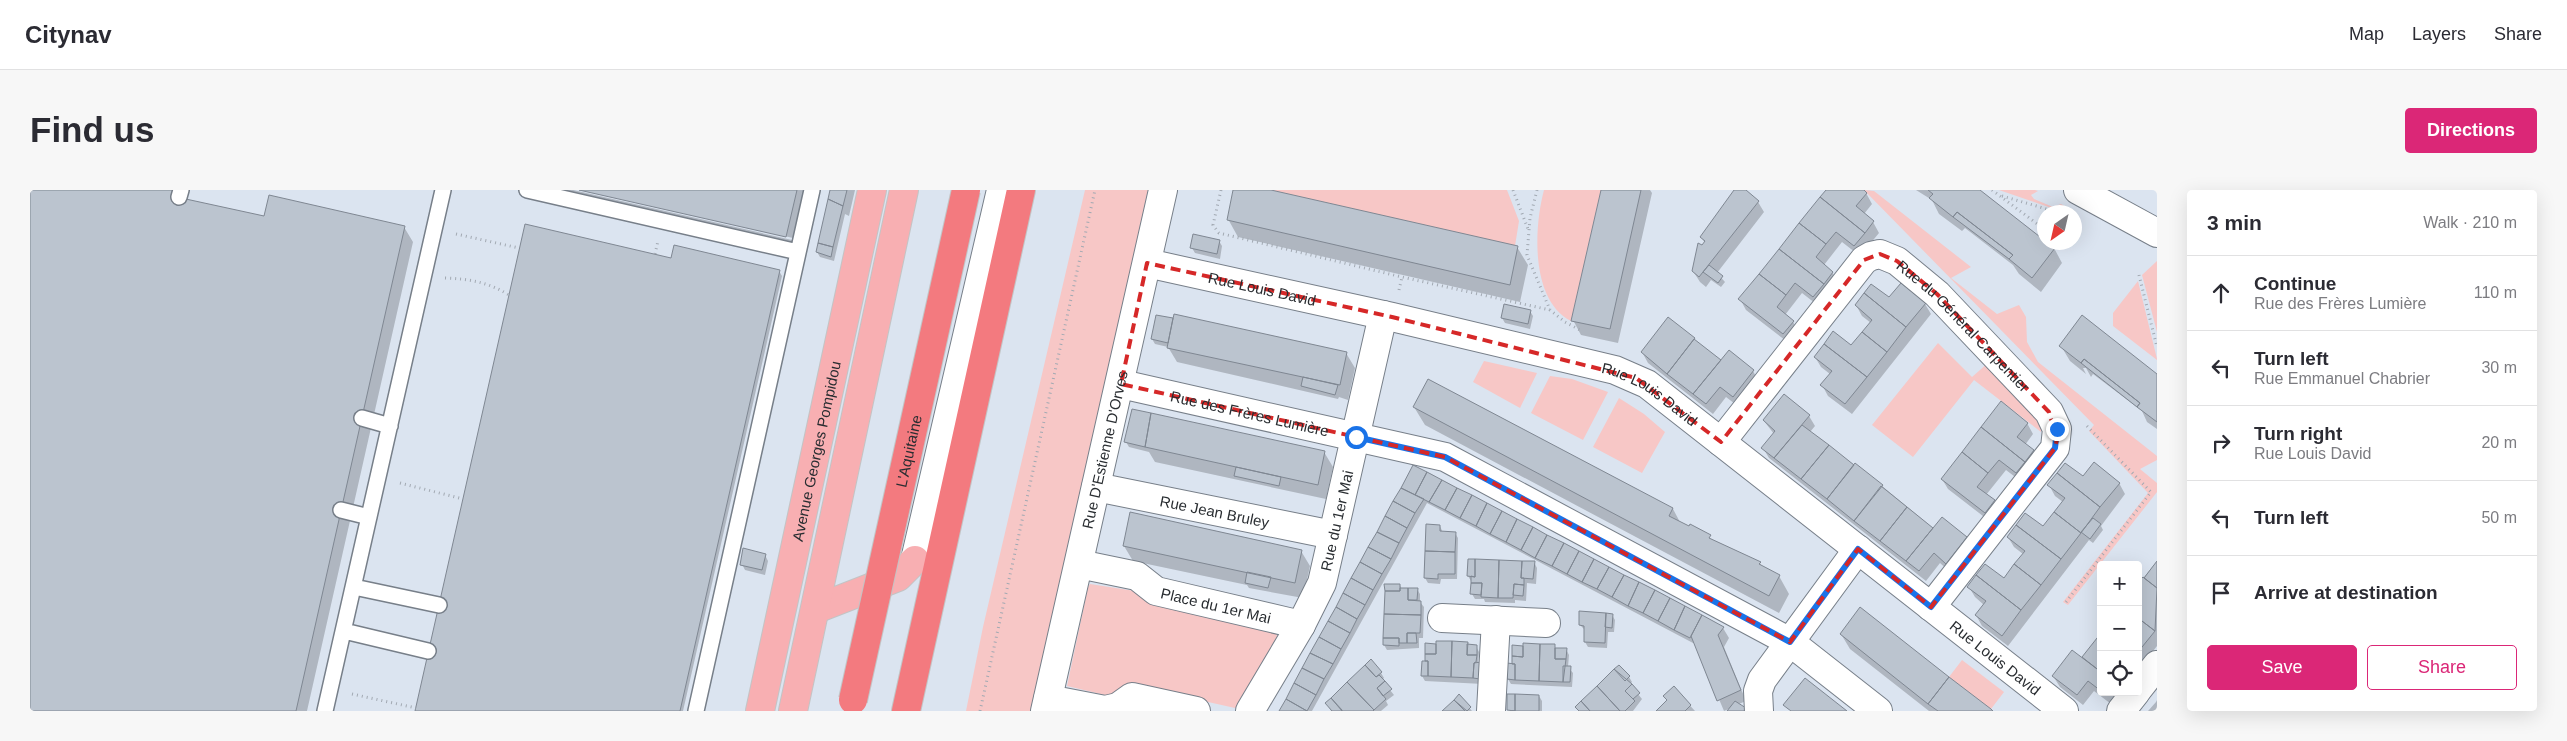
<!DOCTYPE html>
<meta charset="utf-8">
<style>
:root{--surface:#fff;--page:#f7f7f7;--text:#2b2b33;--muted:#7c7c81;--line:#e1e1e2;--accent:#db2777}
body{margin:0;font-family:Arial,sans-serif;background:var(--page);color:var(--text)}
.controls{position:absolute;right:15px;bottom:15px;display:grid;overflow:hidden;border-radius:5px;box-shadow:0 5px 20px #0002}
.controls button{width:45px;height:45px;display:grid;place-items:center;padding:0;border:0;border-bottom:1px solid var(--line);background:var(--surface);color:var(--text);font:25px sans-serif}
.compass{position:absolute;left:2007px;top:15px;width:45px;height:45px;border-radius:50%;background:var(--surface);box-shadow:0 5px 20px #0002;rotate:214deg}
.stop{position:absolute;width:15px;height:15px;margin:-11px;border:4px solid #1a73e8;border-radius:50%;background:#fff}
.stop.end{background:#1a73e8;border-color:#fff;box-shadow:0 1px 5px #0008}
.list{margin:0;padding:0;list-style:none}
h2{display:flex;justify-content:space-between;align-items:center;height:65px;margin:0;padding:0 20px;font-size:21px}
h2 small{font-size:16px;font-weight:400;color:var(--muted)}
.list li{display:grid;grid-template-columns:32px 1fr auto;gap:15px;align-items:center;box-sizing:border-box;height:75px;padding:0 20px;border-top:1px solid var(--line)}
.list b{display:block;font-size:19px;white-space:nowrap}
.list p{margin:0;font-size:16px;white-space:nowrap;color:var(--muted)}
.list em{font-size:16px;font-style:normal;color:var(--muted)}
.actions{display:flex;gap:10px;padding:15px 20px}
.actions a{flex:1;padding:11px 0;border:1px solid var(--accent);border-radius:5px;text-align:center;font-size:18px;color:var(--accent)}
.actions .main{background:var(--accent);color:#fff}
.icon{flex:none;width:28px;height:28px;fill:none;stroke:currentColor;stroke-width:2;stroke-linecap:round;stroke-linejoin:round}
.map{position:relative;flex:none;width:2127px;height:521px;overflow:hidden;border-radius:5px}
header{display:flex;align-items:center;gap:30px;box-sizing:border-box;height:70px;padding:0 25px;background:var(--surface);border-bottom:1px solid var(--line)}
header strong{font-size:24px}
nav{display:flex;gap:28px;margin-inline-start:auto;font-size:18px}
.intro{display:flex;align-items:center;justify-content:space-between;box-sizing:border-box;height:120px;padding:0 30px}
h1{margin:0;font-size:35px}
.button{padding:12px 22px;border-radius:5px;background:var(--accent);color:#fff;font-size:18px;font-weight:700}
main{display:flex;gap:30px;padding:0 30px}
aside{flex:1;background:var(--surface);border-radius:5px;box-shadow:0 5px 20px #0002}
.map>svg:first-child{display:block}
.green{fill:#f7c7c6}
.shadow{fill:#0003}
.building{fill:#bbc4cf;stroke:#7f8792}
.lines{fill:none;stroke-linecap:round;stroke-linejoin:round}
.lane-casing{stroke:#777f89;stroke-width:18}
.street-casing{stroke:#777f89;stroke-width:30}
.primary-casing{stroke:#c3c4c5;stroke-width:30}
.highway-casing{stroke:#c3c4c5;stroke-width:30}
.path{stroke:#a2a9b2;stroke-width:3;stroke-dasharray:1 4;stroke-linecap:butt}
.lane{stroke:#fff;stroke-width:15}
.street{stroke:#fff;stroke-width:28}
.primary{stroke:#f8afb2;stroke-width:28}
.highway{stroke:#f37a7f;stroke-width:28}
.highway-bridge-casing{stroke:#c3c4c5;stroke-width:30;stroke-linecap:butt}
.highway-bridge{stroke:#f37a7f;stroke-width:28}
.route{stroke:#1a73e8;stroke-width:6}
.marked{fill:none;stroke:#d62828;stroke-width:4;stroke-dasharray:10 6;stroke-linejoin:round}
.labels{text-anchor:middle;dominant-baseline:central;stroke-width:4.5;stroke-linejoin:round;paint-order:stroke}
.street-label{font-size:15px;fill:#292d31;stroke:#fff}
</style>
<header>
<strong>Citynav</strong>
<nav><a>Map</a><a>Layers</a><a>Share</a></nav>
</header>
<div class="intro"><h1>Find us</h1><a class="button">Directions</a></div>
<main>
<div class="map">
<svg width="2127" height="521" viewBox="0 0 2127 521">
<rect width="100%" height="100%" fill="#dbe4f0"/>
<path class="green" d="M1055 0H1118L1003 521H936L953 437Z
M1241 0H1477L1489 31 1485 56Z
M1514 0H1571L1541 131C1500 110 1504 37 1514 0Z
M1834 0 1844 1 1941 77 1921 88 1967 124 1989 115 1996 127 1997 152 2008 172 2127 266V270L2110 279 2127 293V302L2038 415 2033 412 2118 303 2059 241 2064 235Z
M1969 0H2005L2008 1 2001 5 2004 9 2023 17 2031 14 2036 17 2030 21Z
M2127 71V142L2112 85Z
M2108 91 2127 169V170L2083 136V123Z
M1908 153 1942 187 1958 173 2008 226 2012 237 2011 242 1944 190 1883 267 1842 235Z
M1454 171 1507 183 1490 218 1443 192Z
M1520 186 1542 189 1578 202 1553 250 1501 223Z
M1589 208 1614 224 1635 242 1612 283 1563 257Z
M1060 394 1105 401 1246 443 1248 449 1209 516 1205 518 1120 499 1079 506 1037 496 1058 397Z
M1932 470 1974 502 1961 519 1919 487Z"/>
<path class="shadow" d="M0 0H154L152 9 235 28 374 37 383 52 277 521H0Z
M511 0H543L762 50 763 48 554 0H781L766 65Z
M801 0H825L819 26 815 24 804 71 790 67 787 62Z
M1205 0H1236L1487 57 1498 75 1490 112 1208 47 1198 29Z
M1572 0H1620L1622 3 1588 153 1551 145 1543 130Z
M1705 0H1714L1728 12 1734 22 1687 83 1695 92 1691 97 1681 90 1676 97 1670 92 1663 81 1675 53 1671 47Z
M1798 0H1832L1836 3 1842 14 1834 24 1843 32 1849 43 1830 66 1812 52 1794 75 1802 82 1809 93 1790 117 1772 103 1755 125 1763 132 1769 142 1760 154 1716 120 1710 109Z
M1886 0H1948L2024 58 2032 73 2011 102 1989 84 1983 75 1935 38 1932 41 1909 24 1902 10Z
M1189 51 1192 56 1190 69 1165 63 1162 58Z
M642 69 749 81 752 86 653 521H386Z
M1895 114 1901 124 1822 224 1798 206 1792 195 1800 184 1791 177 1785 167 1822 157 1841 133 1832 126 1826 115Z
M1500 121 1503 126 1500 139 1475 133 1472 128Z
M1142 129 1143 132 1316 163 1325 178 1318 210 1309 207 1308 209 1147 172 1138 157 1125 154 1122 149Z
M2031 156 2127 185V239L2117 232 2112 221 2063 184 2061 187 2056 178H2053L2056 184 2040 171Z
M1612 162 1691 172 1723 181 1729 192 1709 217 1696 207 1683 224 1618 173Z
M1384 217 1643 319 1651 334 1730 373 1733 378 1749 386 1759 404 1749 423 1395 235Z
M1779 226 1785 236 1780 242 1852 296 1904 339 1936 348 1942 358 1922 384 1910 373 1896 391 1739 268 1733 258 1744 244 1734 231Z
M1997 233 2003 244 1995 255 2003 261 2009 272 1993 293 1976 280 1956 305 1964 311 1970 322 1962 333 1918 299 1912 289Z
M1096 252 1294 262 1303 277 1296 309 1125 272 1119 262 1099 257Z
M1384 276 1693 438 1699 448 1694 457 1716 511 1709 514 1716 521H1699L1701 518 1694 521 1664 450 1663 453 1397 313 1282 521H1250Z
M2053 288 2089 293 2095 304 2071 336 2073 340 2063 353 2059 350 1978 456 1952 436 1946 425 1954 415 1945 407 1939 397 1974 390 1993 364 1984 357 1978 347 2013 338 2033 312 2025 306 2019 295Z
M1410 336 1413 343H1425L1428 348 1427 389H1411L1410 394 1398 393 1395 388Z
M1094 356 1271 361 1280 376 1273 408 1219 398 1217 395 1103 371Z
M735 365 738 371 735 385 715 380 712 374Z
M2127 371V456L2108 480V395Z
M1504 372 1507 378 1506 394 1497 393 1496 411 1485 410V413L1455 412 1454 409H1445L1442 404 1441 391 1438 386Z
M1370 395 1372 400 1387 399 1390 404V412L1394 417 1393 448H1389V458L1357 460 1354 455Z
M1582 425 1585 430 1584 442H1578L1577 458 1558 457 1555 452V440L1550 435Z
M1811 444 1961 521H1899L1820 459Z
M2071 445V502H2090L2081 514 2064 501 2053 515 2030 497 2023 486 2052 469Z
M1408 455 1446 456 1449 462 1448 474 1453 494 1395 491 1392 486 1396 473Z
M1524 456 1526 459H1536L1539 465 1538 477 1543 483 1542 497 1481 494 1478 489 1483 475Z
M1341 471 1351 483 1354 488 1352 490 1364 505 1356 511 1358 515 1351 521H1301L1297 514Z
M1599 487 1602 492 1600 494 1612 509 1603 521H1549L1547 517Z
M1644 498 1665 521H1627L1637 511 1635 506Z
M1429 506 1442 521H1414Z
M1509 506 1512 511V521L1478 520Z
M2127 510V521H2118L2126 512Z"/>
<path class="building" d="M0 0H143L142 6 234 26 239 5 375 36 266 521H0Z
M549 0H767L756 47Z
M800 0H817L813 16 798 9Z
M1203 0H1241L1488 56 1480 95 1197 30Z
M1571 0H1611L1580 139 1541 131Z
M1704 0H1716L1729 11 1669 87 1662 81 1668 53 1672 55 1675 51 1670 47Z
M1796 0H1834L1837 3 1826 16 1844 31 1835 43 1790 7Z
M1898 0H1950L2014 50V52L2025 58 2002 88 1979 69 1983 65 1927 22 1923 27 1899 8 1903 4Z
M1790 7 1835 43 1824 56 1806 42 1796 54 1769 33Z
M798 9 813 16 803 57 788 53Z
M1927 22 1983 65 1979 69 1923 27Z
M1769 33 1796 54 1786 67 1803 82 1794 94 1749 59Z
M495 34 641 68 644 55 750 80 650 521H385Z
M1163 44 1190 50 1187 64 1160 58Z
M788 53 803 57 801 67 786 62Z
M1749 59 1794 94 1783 107 1765 93 1756 105 1729 84Z
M1679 75 1693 86 1688 93 1673 82Z
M1729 84 1756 105 1747 117 1764 131 1753 144 1708 109Z
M1871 93 1896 113 1876 137 1834 103 1841 94 1859 107Z
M1834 103 1876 137 1857 162 1832 142 1842 130 1825 115Z
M1474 114 1501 120 1498 134 1471 128Z
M1144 124 1317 162 1310 195 1137 158Z
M1126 125 1143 128 1138 153 1121 149Z
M2052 125 2127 184V232L2107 217 2110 213 2054 169 2051 173 2029 156Z
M1638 127 1665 148 1637 184 1611 162Z
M1803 141 1821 155 1832 142 1857 162 1837 187 1794 154Z
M1664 149 1691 170 1663 204 1637 184Z
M1794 154 1837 187 1815 214 1790 195 1802 181 1784 167Z
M1699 160 1724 180 1703 207 1690 197 1676 214 1663 204Z
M2054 169 2110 213 2107 217 2051 173Z
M1273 187 1308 195 1305 205 1271 196Z
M1398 189 1643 318 1639 326 1659 336 1660 334 1681 345 1679 348 1731 372 1729 374 1750 385 1739 406 1383 217Z
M1754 204 1780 225 1744 268 1731 258 1745 241 1733 230Z
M1971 211 1998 233 1987 247 2004 260 1995 272 1951 237Z
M1102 219 1121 223 1115 257 1094 252Z
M1121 223 1295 261 1288 295 1115 257Z
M1772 235 1799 255 1771 289 1744 268Z
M1951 237 1995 272 1986 283 1969 270 1958 283 1932 262Z
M1799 255 1824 275 1797 309 1771 289Z
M1932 262 1958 283 1947 297 1965 310 1955 323 1911 289Z
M2064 272 2090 293 2070 317 2027 283 2035 273 2053 286Z
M1825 273 1853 295 1824 331 1797 309Z
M1383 275 1397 282 1385 305 1371 298Z
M1206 277 1251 287 1249 296 1204 286Z
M1397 282 1412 290 1399 312 1385 305Z
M2027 283 2070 317 2051 343 2024 322 2035 308 2017 295Z
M1412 290 1427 298 1415 320 1399 312Z
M1851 296 1877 317 1850 351 1824 331Z
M1371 298 1394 309 1385 323 1363 311Z
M1427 298 1442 305 1430 328 1415 320Z
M1442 305 1457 313 1446 336 1430 328Z
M1363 311 1385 323 1377 338 1355 326Z
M1457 313 1472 321 1460 344 1446 336Z
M1877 317 1903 338 1876 371 1850 351Z
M1472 321 1487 329 1476 352 1460 344Z
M1100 322 1272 360 1265 393 1093 356Z
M2024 322 2051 343 2031 369 1986 335 1995 323 2013 336Z
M1355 326 1377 338 1369 353 1347 342Z
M1912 327 1937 347 1916 374 1904 363 1889 381 1876 371Z
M2063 328 2071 334 2060 349 2051 342Z
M1487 329 1503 337 1491 360 1476 352Z
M1396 334 1410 335V341L1426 342 1425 362 1395 361Z
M1986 335 2031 369 2011 395 1984 374 1995 361 1977 347Z
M1503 337 1517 345 1505 368 1491 360Z
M1347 342 1369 353 1361 369 1338 357Z
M1517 345 1534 353 1522 376 1505 368Z
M1534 353 1549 361 1537 384 1522 376Z
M1338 357 1361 369 1352 384 1330 372Z
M713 358 736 364 732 380 710 375Z
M1395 361 1425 362V384H1408V389L1394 388Z
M1549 361 1564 369 1552 392 1537 384Z
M1438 369H1445V387L1437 386Z
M1445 369 1469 370 1468 408 1451 407 1452 393H1441V386L1445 387Z
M1564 369 1579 377 1567 399 1552 392Z
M1469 370 1492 371 1491 388H1494V395L1484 394 1483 408H1468Z
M1492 371H1505L1503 389 1491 388Z
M2127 371V398L2114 388Z
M1330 372 1352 384 1343 400 1321 388Z
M1955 374 1974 388 1984 374 2011 395 1991 420 1946 385Z
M1579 377 1594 385 1582 407 1567 399Z
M1217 382 1241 387 1238 398 1215 393Z
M1594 385 1609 392 1598 416 1582 407Z
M1946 385 1991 420 1972 446 1945 425 1956 411 1937 397Z
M2113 387 2127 398 2125 441 2108 428V392Z
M1321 388 1343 400 1335 415 1313 403Z
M1609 392 1625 400 1613 423 1598 416Z
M1441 393H1452L1451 405 1440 404Z
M1354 394H1370V401H1355Z
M1484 394 1494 395 1493 406 1483 405Z
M1370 398H1378V410L1391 411V425L1354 424 1355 401H1370Z
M1378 398H1388L1387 410H1378Z
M1625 400 1640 408 1628 431 1613 423Z
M1313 403 1335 415 1327 429 1306 417Z
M1640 408 1655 416 1644 440 1628 431Z
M1655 416 1672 425 1660 448 1644 440Z
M1306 417 1327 429 1320 443 1298 431Z
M1830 417 1919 487 1898 514 1810 444Z
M1549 421 1576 423 1575 453 1554 452V436L1549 435Z
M1576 423 1583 424 1582 438 1575 437Z
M1354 424 1391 425 1390 443H1377V453H1369V448H1353Z
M1672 425 1694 437 1688 445 1711 500 1687 511 1661 446Z
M2108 428 2125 441 2108 462Z
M1298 431 1320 443 1311 459 1289 447Z
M1377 443H1386L1387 453H1377Z
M2071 443V482L2052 467Z
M1289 447 1311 459 1303 474 1280 463Z
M1353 448H1369V456L1353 455Z
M1406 451H1422L1421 487 1398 486V471H1395V464H1406Z
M1422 451 1438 452 1437 465H1447L1446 472 1444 473 1443 488 1421 487Z
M1395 453 1406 454V464H1395Z
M1493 453 1510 454 1509 491 1485 490V474H1482V466L1493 467Z
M1437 454 1447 455V465H1437Z
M1510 454H1525V469H1536L1533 492 1509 491Z
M1482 455 1493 456V467L1482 466Z
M1525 458H1537L1536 469H1525Z
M2042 460 2071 482V501L2058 491 2047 505 2022 486Z
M1280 463 1303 474 1294 489 1272 478Z
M1341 469 1352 482 1346 487 1335 475Z
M1392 471H1398V486H1391Z
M1451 472 1450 489 1443 488 1444 473Z
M1477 473 1485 474V490L1477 489Z
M1335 475 1346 487 1349 485 1355 491 1347 498 1356 509 1344 520 1317 492Z
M1589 475 1600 486 1595 491 1584 479Z
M1533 476H1541L1540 492H1533Z
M1272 478 1294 489 1286 505 1264 493Z
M1584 479 1602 494 1595 501 1605 511 1595 521H1590L1567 496Z
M1919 487 1961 519 1963 521H1908L1898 514Z
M1775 488 1817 521H1761L1753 515Z
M1355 491 1362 499 1353 506 1347 498Z
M1317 492 1344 520 1343 521H1312L1301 508Z
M1264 493 1286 505 1277 521 1256 509Z
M1602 494 1610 503 1603 509 1595 501Z
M1567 496 1590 521H1560L1551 511Z
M1644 496 1661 515 1655 521H1626L1637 510 1633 506Z
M1429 504 1441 517 1437 521 1424 510Z
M1477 504H1485V521L1477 520Z
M1485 504 1509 505V521H1482H1485Z
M1301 508 1312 520V521H1302L1295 513Z
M1256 509 1277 521H1249Z
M1424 510 1435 521H1412Z
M1551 511 1560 521H1549L1545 517Z
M1705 511 1716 518 1714 521H1697Z"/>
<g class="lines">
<defs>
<path id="lane" d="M497 0 768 62
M149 7 151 0
M332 228 360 236
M311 320 339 327
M324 397 409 415
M314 441 398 461
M295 521 413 0
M666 521 782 0"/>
<g id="street">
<path d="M2048 0 2127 43"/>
<path id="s1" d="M1117 73 1362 127 1585 180 1617 194 2034 521"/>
<path id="s2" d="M1091 194 1415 267 1760 452 1848 521"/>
<path id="s3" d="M1691 252 1834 70 1841 66 1850 64 1867 71 1907 104 2019 222 2027 239 2025 258 1901 417"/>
<path id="s4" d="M1066 297 1303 345"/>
<path d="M885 370 971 0"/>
<path id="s5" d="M1049 374 1107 386 1126 401 1271 435"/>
<path d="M1412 428 1516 433"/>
<path d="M2108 499 2127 475"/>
<path d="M1018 509 1075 520 1088 517 1102 507 1166 521"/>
<path id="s6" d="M1015 521 1133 0"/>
<path id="s7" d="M1220 521 1271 435 1292 393 1353 125"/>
<path d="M1461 521 1466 430"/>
<path d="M1729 521 1728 501 1732 490 1828 359"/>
<path d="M2091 521 2106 502"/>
</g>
<g id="primary">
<path d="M786 419 868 387 885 370"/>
<path id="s8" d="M730 521 842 0"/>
<path d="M763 521 874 0"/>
</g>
<path id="highway" d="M876 521 991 0"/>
</defs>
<use href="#lane" class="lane-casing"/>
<use href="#street" class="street-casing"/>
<use href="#primary" class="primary-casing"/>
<use href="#highway" class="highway-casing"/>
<path class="path" d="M1191 0 1183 35 1189 43 1372 87 1520 120
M1483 0 1498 39
M1507 0 1500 28 1497 65 1520 120 1535 132 1552 141
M1962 0 2014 39
M1972 6 2027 22
M426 44 489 58
M2032 52 2034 54
M625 64 628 51
M2109 85 2127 157
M415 88C439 89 458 92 479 105
M1369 100 1372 87
M370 293 433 309
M2036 412 2121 302 2055 234
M322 504 386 518
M950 521 1065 0"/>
<use href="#lane" class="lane"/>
<use href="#street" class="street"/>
<use href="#primary" class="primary"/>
<use href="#highway" class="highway"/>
<defs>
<g id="highway-bridge">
<path id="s9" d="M823 510 936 0"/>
</g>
</defs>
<use href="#highway-bridge" class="highway-bridge-casing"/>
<use href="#highway-bridge" class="highway-bridge"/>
</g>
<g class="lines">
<path class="route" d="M1326 247 1415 267 1760 452 1828 359 1901 417 2025 258 2027 239"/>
</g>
<path class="marked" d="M1850 64 1867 71 1907 104 2019 222 2027 249 2025 258 1901 417 1828 359 1760 452 1415 267 1091 194 1117 73 1362 127 1606 188 1691 252 1834 70Z"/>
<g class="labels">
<g class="street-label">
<text stroke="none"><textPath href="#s1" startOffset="118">Rue Louis David</textPath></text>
<text stroke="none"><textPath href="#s3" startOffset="360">Rue du Général Carpentier</textPath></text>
<text stroke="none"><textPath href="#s1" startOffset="522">Rue Louis David</textPath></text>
<text stroke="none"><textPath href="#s2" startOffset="132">Rue des Frères Lumière</textPath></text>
<text stroke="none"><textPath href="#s9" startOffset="255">L'Aquitaine</textPath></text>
<text stroke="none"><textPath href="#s8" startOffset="266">Avenue Georges Pompidou</textPath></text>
<text stroke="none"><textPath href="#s6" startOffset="268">Rue D'Estienne D'Orves</textPath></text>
<text stroke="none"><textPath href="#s4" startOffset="121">Rue Jean Bruley</textPath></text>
<text stroke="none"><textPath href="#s7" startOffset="211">Rue du 1er Mai</textPath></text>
<text stroke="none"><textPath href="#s5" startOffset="145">Place du 1er Mai</textPath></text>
<text stroke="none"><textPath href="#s1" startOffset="958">Rue Louis David</textPath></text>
</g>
</g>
</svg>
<div class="controls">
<button>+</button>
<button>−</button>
<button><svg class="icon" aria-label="locate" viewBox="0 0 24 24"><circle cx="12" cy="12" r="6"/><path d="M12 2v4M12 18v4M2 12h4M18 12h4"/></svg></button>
</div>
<svg class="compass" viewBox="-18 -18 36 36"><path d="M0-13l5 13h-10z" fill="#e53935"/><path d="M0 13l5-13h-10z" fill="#7c7c81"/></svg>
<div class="stop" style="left:1326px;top:247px"></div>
<div class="stop end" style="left:2027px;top:239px"></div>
</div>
<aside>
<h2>3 min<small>Walk · 210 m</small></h2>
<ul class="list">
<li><svg class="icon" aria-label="ahead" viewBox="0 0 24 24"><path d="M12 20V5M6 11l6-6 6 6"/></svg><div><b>Continue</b><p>Rue des Frères Lumière</p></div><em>110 m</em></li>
<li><svg class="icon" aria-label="left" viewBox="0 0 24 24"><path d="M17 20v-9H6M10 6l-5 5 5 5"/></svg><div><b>Turn left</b><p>Rue Emmanuel Chabrier</p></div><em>30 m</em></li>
<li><svg class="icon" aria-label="right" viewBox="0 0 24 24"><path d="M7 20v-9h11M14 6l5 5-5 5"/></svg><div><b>Turn right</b><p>Rue Louis David</p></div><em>20 m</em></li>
<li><svg class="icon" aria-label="left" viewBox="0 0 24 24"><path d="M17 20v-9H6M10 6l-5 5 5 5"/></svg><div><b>Turn left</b></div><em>50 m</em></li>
<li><svg class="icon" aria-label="arrive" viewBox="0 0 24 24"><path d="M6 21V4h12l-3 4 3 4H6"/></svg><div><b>Arrive at destination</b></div></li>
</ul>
<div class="actions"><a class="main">Save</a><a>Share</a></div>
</aside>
</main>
